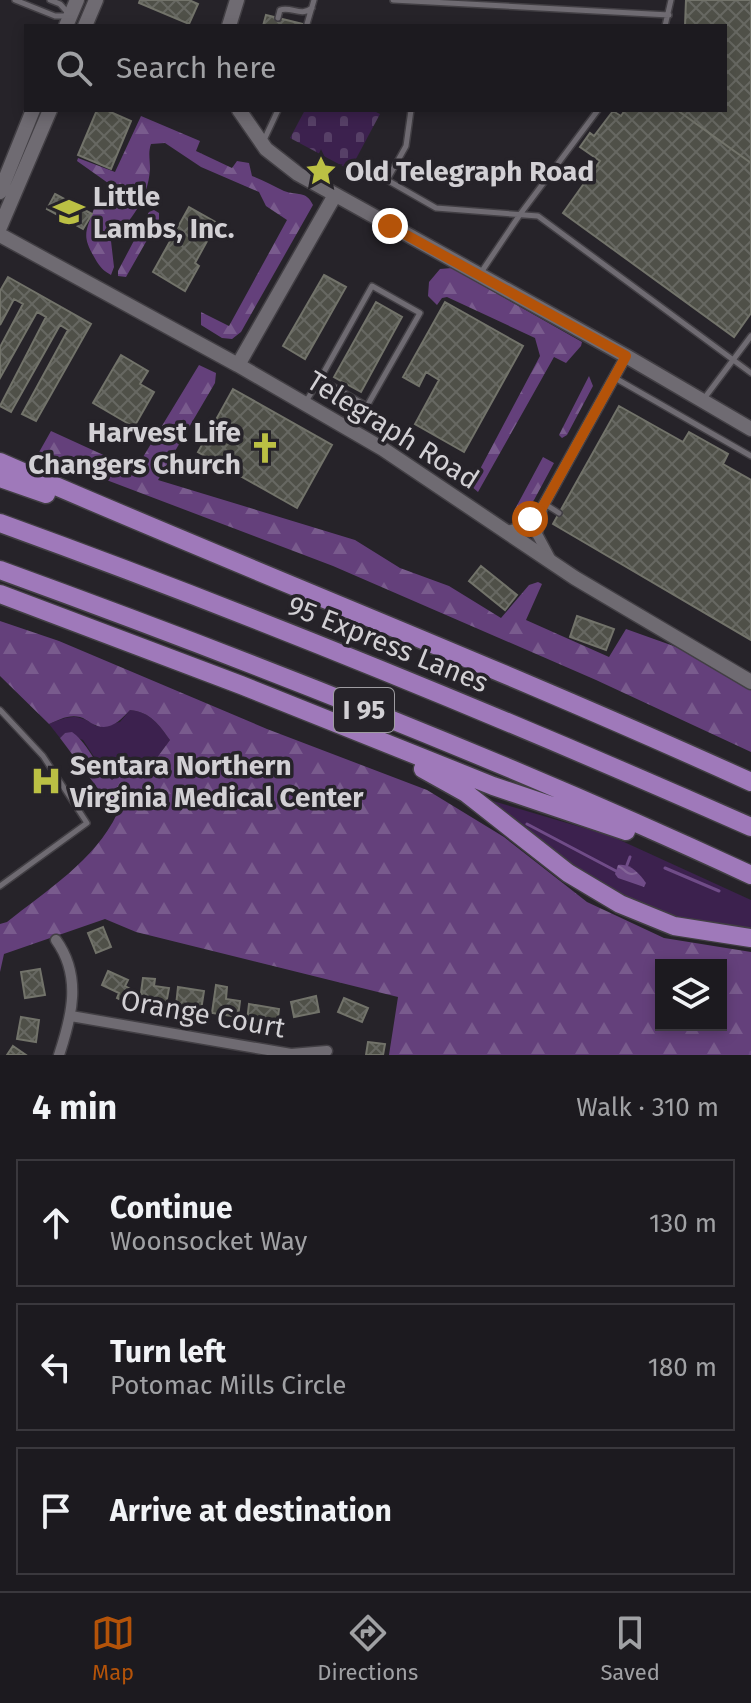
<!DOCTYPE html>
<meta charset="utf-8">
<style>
:root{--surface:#1c1a1f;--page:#29272c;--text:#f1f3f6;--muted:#a0a1a4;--line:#3a383d;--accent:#b45309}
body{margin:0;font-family:"Fira Sans",sans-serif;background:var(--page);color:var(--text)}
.controls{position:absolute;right:24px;bottom:24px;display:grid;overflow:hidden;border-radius:0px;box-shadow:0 4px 12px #0003}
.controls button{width:72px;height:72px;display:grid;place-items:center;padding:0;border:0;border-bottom:2px solid var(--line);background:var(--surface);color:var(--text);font:40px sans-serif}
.stop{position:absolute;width:24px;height:24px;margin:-18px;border:6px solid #b45309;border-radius:50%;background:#fff}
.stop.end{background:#b45309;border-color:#fff;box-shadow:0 2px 8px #0008}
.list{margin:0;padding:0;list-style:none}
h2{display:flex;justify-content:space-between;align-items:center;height:104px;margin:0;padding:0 32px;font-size:34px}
h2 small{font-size:26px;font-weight:400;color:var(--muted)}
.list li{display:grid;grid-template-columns:52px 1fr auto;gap:24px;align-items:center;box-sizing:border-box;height:128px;margin:0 16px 16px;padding:0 16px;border:2px solid var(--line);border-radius:0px}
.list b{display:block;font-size:30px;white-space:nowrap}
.list p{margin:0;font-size:26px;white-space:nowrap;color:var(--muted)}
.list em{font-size:26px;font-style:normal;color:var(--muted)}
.icon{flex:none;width:44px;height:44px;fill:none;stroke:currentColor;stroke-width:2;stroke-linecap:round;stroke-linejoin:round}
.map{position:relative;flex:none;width:751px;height:1055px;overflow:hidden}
.search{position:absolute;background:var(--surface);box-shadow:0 4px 12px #0003;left:24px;right:24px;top:24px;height:88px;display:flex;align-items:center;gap:20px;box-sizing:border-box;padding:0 28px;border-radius:0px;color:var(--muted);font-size:30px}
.sheet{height:536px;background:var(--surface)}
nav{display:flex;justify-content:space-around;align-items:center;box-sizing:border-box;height:112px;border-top:2px solid var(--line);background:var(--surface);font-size:22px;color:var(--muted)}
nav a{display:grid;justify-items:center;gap:4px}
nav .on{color:var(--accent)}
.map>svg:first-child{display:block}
.grass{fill:#3c214e}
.forest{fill:url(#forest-firs);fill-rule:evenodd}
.cemetery{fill:url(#cemetery-stones)}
.water{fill:url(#water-waves)}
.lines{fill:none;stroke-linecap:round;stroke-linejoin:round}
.stream{stroke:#704c88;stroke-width:3}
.building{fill:url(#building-cross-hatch);stroke:#72736a;stroke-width:2}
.lane-casing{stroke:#423f44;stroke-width:8}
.street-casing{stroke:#423f44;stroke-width:13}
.secondary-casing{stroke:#423f44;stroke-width:17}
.highway-casing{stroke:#423f44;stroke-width:21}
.lane{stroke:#6f6b72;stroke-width:5}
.street{stroke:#6f6b72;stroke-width:10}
.secondary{stroke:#6f6b72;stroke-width:14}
.highway{stroke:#9f79ba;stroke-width:18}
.route{stroke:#b45309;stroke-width:10}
.labels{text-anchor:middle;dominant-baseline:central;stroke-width:7;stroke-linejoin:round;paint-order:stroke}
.shield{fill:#262329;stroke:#9e9ca1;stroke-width:2}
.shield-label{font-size:26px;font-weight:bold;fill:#d2d0d4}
.poi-label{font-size:28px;font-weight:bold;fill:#d2d0d4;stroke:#262329;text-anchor:start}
.street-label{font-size:28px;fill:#d2d0d4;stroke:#262329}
</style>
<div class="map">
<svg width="751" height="1055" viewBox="0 0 751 1055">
<defs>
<pattern id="forest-firs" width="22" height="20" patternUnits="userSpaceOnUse" patternTransform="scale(2)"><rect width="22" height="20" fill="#64407b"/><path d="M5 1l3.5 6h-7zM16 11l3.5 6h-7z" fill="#795b8d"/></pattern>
<pattern id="cemetery-stones" width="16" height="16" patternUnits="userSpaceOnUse" patternTransform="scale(2)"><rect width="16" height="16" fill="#3c214e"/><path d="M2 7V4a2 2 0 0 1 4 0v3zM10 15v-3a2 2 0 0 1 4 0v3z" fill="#574067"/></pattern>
<pattern id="water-waves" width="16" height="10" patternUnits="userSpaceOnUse" patternTransform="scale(2)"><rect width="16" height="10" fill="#704c88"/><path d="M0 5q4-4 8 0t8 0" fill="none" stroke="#846598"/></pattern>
<pattern id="building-cross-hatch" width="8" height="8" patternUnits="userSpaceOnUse" patternTransform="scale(2)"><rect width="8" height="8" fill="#4f5048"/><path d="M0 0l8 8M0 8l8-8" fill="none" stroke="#676862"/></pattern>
</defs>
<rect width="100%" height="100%" fill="#262329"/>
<path class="grass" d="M130 710C151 712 159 725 170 740L156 759 123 769 112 780 106 775 83 740 65 733 60 738 49 724C69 716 77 713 96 726L120 722Z
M486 799 611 836 751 900V931C692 928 639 910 588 879 555 860 517 824 486 799Z"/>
<path class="forest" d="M141 116 200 141 196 151 232 168 237 161 249 163 252 176C263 180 273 186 284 191 297 196 306 190 313 205L241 332 232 339 222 338 201 325V312L229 326 287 220 266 206 259 192 201 167 165 143 151 144C148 152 150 160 150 169 148 200 131 220 111 241L114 267 111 275C104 271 102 269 97 262 81 235 85 234 95 206L101 207 109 195 108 183 77 161 78 158 115 172Z
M154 210 159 213V219L126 277 118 276V271L149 212Z
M452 268 582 342 581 346 566 363 554 357 478 492 471 486 540 356 535 338 447 297 442 298 437 305 428 296 429 282 440 269Z
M199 365 216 373 215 383 158 480 355 540 400 568 449 586 501 618 529 585 538 582 542 584 526 620 609 657 626 629 682 649 751 689V752L596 680 333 566 38 454 51 431 121 463 143 457Z
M589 376 593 386 567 435 562 438 559 435 563 427Z
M543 457 554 463 534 500 522 514 514 511Z
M0 621 59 641 267 729 427 790 504 837 587 902 664 938 751 952V1055H389L398 997 136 932 105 919 4 954 0 972V924L7 922C46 891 95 860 117 814L60 738 65 733 72 732C90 745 95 767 112 780L136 760 156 759 170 740C159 725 151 712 130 710 119 722 108 733 91 723 88 721 84 718 80 717 69 714 58 720 49 724L0 676ZM661 965H721V1025H661Z"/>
<path class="cemetery" d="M305 110H372L380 114 350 170 290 138Z"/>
<path class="water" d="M618 865C630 863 639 873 646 883L644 887 618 878 615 874Z"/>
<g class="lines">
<path class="stream" d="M527 824 616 871
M627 865 630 857
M665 868 719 891
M750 1055 751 1052"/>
</g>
<path class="building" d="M140 0H189L198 4 189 24 139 3Z
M686 0H751V163L677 110H725V26H685Z
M266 15 311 26H263Z
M97 110H106L131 121 111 169 78 155Z
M625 110H677L751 163V313L734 337 563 213 600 161 580 147 590 133 594 136 613 111 621 116Z
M55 194 92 214 83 229 47 209Z
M189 207 217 223 195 263 199 266 185 291 153 272Z
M324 275 346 287 305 359 283 346Z
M8 277 91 324 36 421 22 414 68 330 60 325 11 412 0 406 46 317 37 312 0 378V347L23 304 14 299 0 325V291Z
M376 302 402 317 361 392 334 377Z
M445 302 523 346 464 452 415 424 439 380 426 372 419 386 403 377Z
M121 355 148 371 140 384 154 392 134 427 93 403Z
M233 389 332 445 297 508 198 452Z
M619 406 683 442 689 432 728 454 723 464 751 480V640L553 524Z
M481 566 517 595 505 610 469 581Z
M577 616 614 629 606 650 570 637Z
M103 927 111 947 96 953 88 933Z
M40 969 45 995 25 998 21 972Z
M108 971 128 980 125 986 132 990 127 1003 117 998 119 993 102 985Z
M143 978 155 979 154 986 169 988 166 1004 140 1000Z
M216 985 227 987 226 999 240 1001 238 1017 212 1013Z
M178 987 204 991 201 1010 176 1006Z
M316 996 319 1012 294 1017 291 1002Z
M344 998 368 1008 362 1022 338 1012Z
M249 1004 279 1009 277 1025 247 1021Z
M21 1017 39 1020 36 1042 17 1039Z
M368 1042 385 1044 383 1055H366Z
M13 1046 26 1055H7Z"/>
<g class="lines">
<defs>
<path id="lane" d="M15 0 55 16H70
M50 0 60 4 70 15
M393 0 669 15
M278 18 280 10C291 6 301 17 312 8
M307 24 314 0
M665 26 671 0
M411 110 406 146 387 180 436 208 538 216 751 373
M264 140 278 110
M480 274 521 213 598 110
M372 286 420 313 367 406 320 379Z
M615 378 751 456
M703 400 751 336
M305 403 320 379
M545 504 559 513
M0 710 43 756 87 823 0 886"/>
<path id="street" d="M504 532 522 527 542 508
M551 560 537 534 542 508 626 356
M56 940C82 976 72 1016 59 1055
M71 1016 291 1054 327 1051"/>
<path id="secondary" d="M66 26 77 0
M85 26 96 0
M229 26 237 0
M239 110 266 149 298 174 626 356 751 429
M0 192 33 110
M0 227 50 110
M0 235 238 365 383 449 575 578 751 682
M238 365 335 195"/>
<path id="highway" d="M0 462C250 571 503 669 751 782
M0 478 46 494
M0 523C254 615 504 718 751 827
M0 570C253 662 506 761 751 875
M0 594 241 685 493 786 626 831
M423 769 466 793 568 873 620 904 674 926 751 938"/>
</defs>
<use href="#lane" class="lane-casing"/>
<use href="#street" class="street-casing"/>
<use href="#secondary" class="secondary-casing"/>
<use href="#highway" class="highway-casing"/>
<use href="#lane" class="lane"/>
<use href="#street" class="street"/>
<use href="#secondary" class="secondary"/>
<use href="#highway" class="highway"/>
</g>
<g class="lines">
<path class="route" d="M390 226 626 356 542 508 530 519"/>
</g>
<defs>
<symbol id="sight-bare" viewBox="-9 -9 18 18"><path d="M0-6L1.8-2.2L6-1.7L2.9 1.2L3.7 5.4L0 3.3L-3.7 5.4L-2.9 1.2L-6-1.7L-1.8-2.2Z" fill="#bbc044" stroke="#262329" stroke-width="2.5" paint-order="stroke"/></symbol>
<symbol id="school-bare" viewBox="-9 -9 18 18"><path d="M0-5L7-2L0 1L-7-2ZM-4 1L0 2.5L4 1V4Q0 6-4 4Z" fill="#bbc044" stroke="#262329" stroke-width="2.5" paint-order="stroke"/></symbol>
<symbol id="church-bare" viewBox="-9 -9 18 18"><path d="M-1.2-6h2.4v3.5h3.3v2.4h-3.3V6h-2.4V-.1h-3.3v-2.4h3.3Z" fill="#bbc044" stroke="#262329" stroke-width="2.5" paint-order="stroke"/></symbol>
<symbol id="hospital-bare" viewBox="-9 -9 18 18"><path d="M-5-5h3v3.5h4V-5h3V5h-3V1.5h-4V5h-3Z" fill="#bbc044" stroke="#262329" stroke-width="2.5" paint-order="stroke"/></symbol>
</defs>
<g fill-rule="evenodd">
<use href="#sight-bare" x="299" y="149" width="44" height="44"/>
<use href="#school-bare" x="47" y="190" width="44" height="44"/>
<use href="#church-bare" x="243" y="426" width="44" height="44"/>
<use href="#hospital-bare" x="24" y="759" width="44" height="44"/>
</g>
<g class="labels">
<rect class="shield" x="334" y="688" width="60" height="44" rx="6"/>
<g class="shield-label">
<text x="364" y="710">I 95</text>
</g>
<g class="poi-label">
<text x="345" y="171">Old Telegraph Road</text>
<text x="93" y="196">Little<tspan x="93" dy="32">Lambs, Inc.</tspan></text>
<text x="241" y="432" text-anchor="end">Harvest Life<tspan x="241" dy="32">Changers Church</tspan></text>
<text x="70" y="765">Sentara Northern<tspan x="70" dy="32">Virginia Medical Center</tspan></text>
</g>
<g class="street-label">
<text transform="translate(393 430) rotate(32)">Telegraph Road</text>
<text transform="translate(388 644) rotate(22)">95 Express Lanes</text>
<text transform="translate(203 1014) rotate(10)">Orange Court</text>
</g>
</g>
</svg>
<div class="controls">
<button><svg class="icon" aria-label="layers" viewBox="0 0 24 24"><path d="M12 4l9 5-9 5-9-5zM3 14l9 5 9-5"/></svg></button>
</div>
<div class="stop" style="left:530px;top:519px"></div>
<div class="stop end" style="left:390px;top:226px"></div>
<div class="search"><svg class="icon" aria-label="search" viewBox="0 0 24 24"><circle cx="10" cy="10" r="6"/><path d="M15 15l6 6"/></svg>Search here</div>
</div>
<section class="sheet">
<h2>4 min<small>Walk · 310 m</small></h2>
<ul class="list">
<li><svg class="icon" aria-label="ahead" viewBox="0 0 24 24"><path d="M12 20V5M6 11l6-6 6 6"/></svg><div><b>Continue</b><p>Woonsocket Way</p></div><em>130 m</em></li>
<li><svg class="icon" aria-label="left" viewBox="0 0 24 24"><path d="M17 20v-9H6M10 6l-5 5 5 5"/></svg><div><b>Turn left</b><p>Potomac Mills Circle</p></div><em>180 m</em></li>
<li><svg class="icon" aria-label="arrive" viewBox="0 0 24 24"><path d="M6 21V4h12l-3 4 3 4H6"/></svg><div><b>Arrive at destination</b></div></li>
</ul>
</section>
<nav>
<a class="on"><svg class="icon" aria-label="map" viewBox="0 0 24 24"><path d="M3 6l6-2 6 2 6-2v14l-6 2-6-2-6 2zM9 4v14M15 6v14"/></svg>Map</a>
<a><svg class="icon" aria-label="directions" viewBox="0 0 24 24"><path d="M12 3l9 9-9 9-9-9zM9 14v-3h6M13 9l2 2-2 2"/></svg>Directions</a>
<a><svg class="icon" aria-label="saved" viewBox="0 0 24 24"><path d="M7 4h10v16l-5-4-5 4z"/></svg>Saved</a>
</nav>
